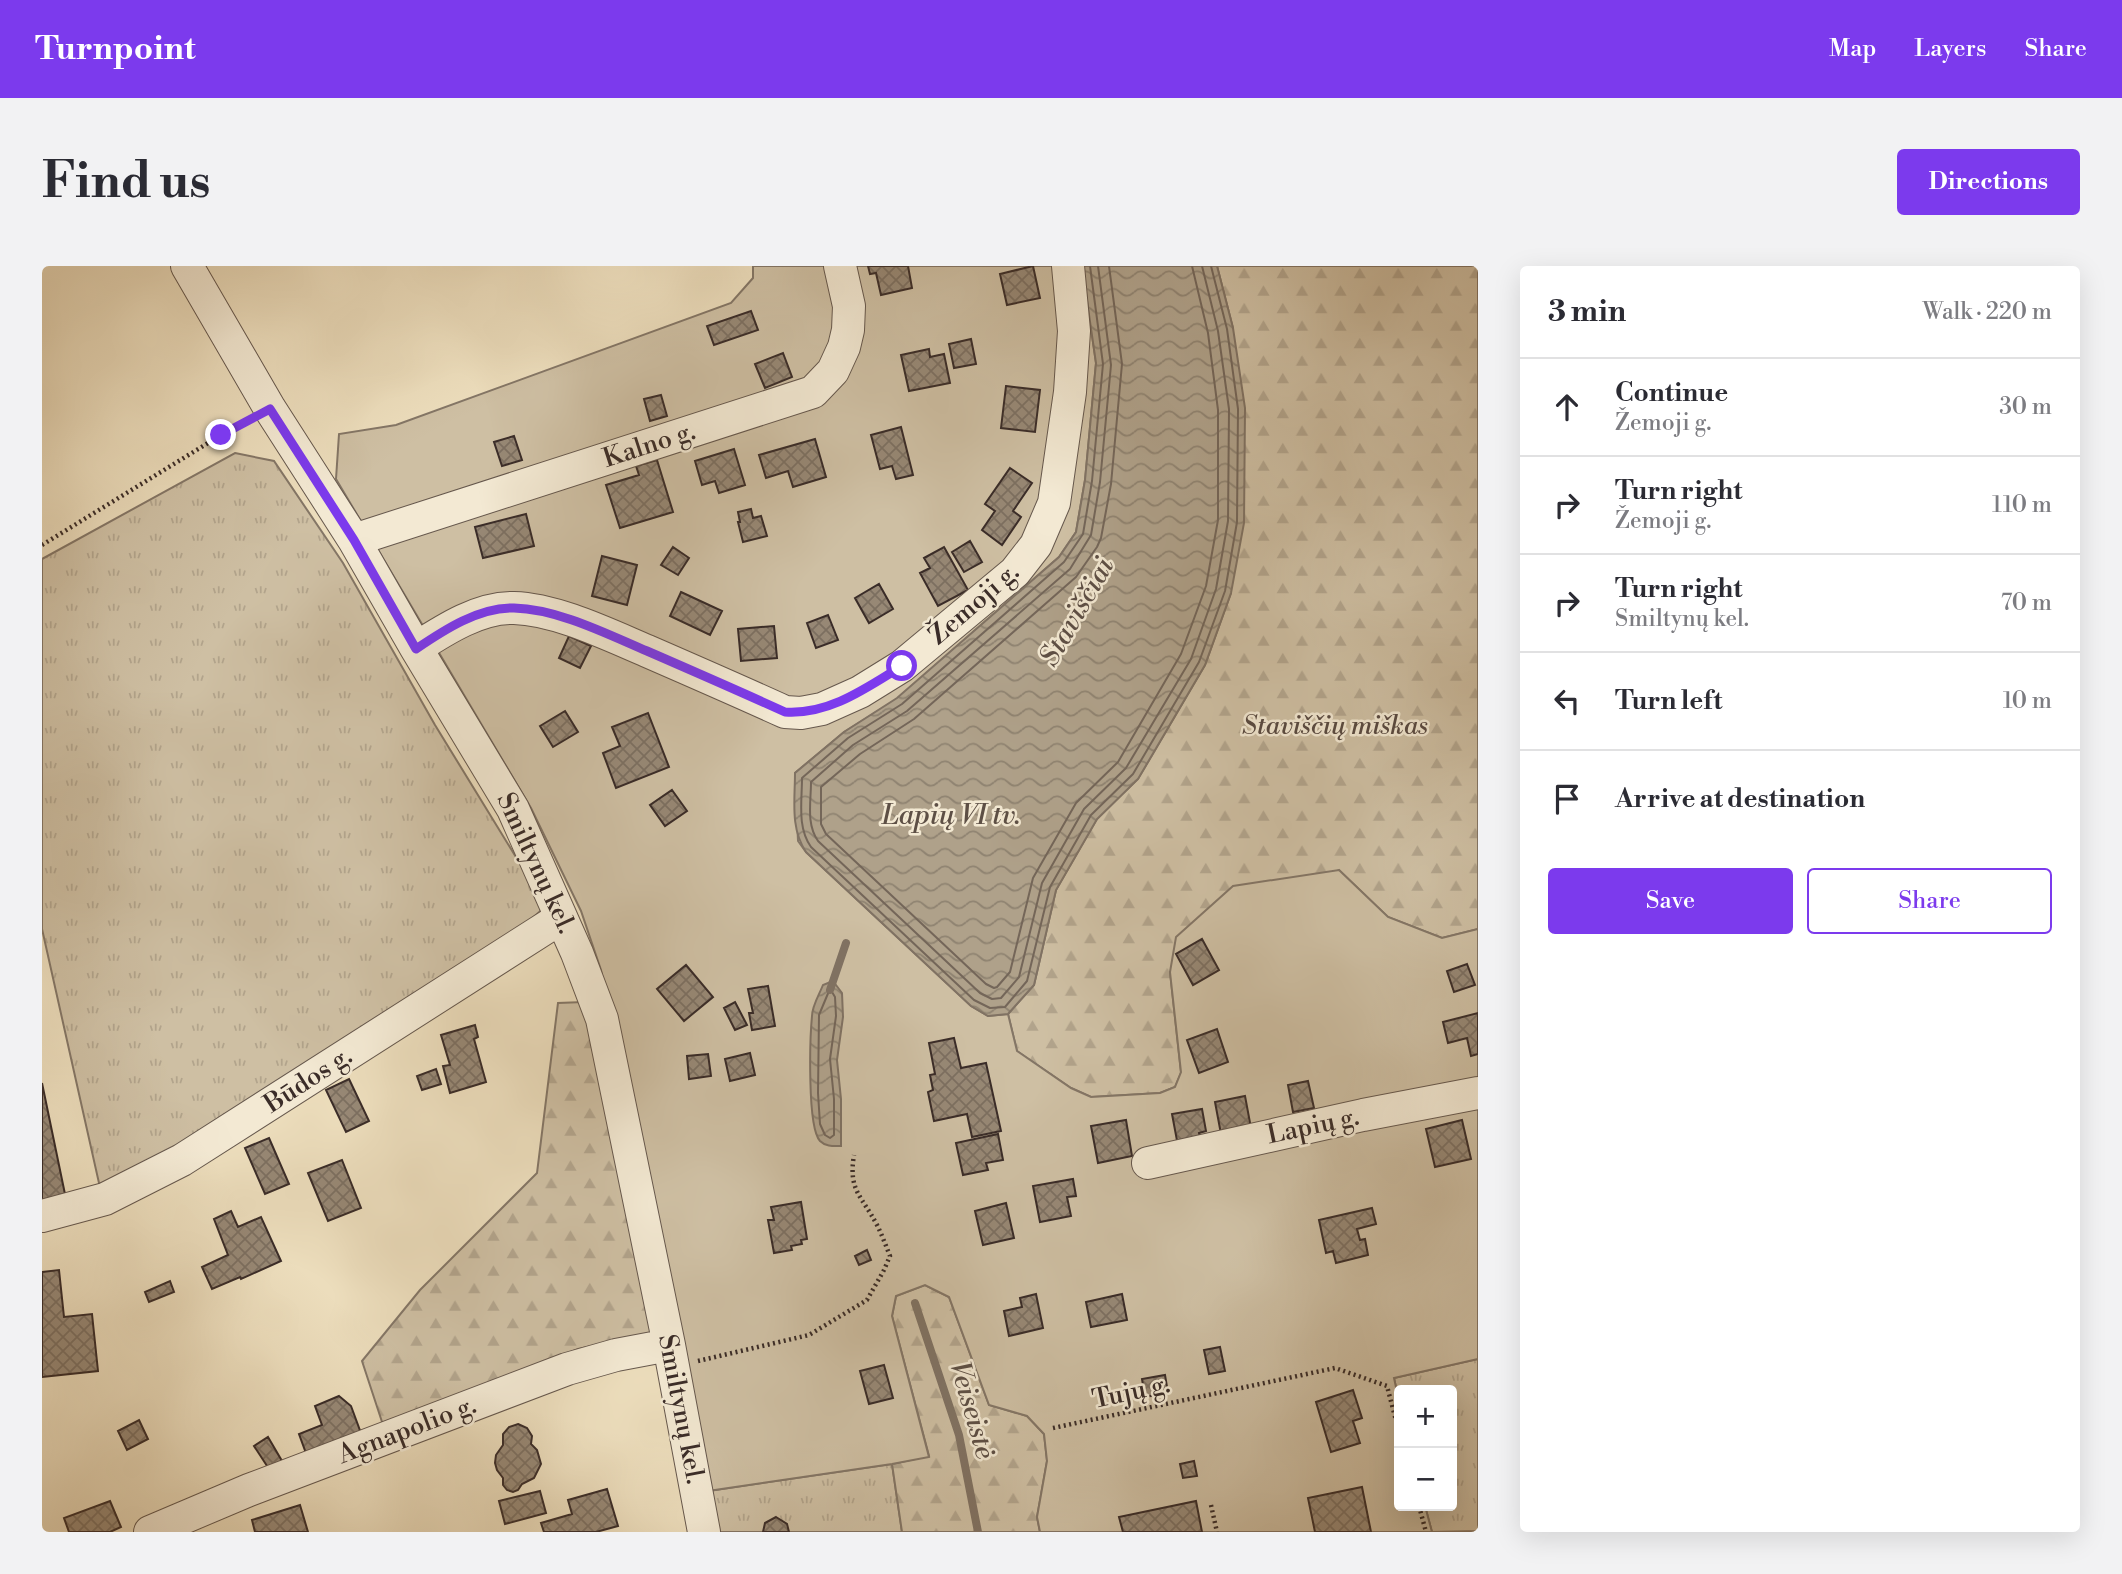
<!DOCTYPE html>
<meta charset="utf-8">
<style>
:root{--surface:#fff;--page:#f2f2f3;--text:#2b2b33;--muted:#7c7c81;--line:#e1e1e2;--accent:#7c3aed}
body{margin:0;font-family:"Libre Bodoni",serif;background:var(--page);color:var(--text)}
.controls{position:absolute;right:21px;bottom:21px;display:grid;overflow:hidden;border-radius:7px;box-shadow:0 7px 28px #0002}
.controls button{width:63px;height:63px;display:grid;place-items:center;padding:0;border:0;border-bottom:2px solid var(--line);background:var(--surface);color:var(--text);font:35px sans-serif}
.stop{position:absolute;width:21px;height:21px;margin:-16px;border:5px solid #7c3aed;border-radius:50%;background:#fff}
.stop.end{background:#7c3aed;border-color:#fff;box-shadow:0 2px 7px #0008}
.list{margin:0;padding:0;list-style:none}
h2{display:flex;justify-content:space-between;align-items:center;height:91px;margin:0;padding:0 28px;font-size:30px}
h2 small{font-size:23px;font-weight:400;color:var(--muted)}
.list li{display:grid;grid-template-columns:46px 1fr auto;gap:21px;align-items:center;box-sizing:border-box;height:98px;padding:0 28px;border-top:2px solid var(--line)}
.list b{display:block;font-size:26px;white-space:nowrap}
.list p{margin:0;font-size:23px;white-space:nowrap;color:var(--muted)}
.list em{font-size:23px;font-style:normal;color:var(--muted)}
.actions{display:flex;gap:14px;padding:21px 28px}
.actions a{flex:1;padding:16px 0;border:2px solid var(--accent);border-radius:7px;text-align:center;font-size:24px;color:var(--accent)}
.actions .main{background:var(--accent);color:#fff}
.icon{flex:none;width:38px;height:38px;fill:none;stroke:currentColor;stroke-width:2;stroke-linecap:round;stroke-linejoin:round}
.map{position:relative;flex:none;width:1436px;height:1266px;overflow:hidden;border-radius:7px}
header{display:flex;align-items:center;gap:42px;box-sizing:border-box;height:98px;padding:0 35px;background:var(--accent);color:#fff}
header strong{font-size:33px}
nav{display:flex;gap:38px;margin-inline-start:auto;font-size:24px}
.intro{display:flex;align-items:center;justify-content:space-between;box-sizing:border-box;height:168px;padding:0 42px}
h1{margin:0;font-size:49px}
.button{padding:18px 32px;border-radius:7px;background:var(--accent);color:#fff;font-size:24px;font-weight:700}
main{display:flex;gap:42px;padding:0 42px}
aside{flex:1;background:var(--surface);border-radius:7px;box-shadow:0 7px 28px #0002}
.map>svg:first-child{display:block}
.grass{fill:url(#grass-tufts);stroke:#847666;stroke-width:2}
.forest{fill:url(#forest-firs);stroke:#847666;stroke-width:2}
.garden{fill:#cebfa3;stroke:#847666;stroke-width:2}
.water{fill:url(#water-waves);stroke:#807263;stroke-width:2}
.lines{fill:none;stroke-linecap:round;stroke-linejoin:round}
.shore{stroke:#746659;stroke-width:2}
.stream{stroke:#807263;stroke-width:8}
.building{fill:url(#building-cross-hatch);stroke:#3a2c28;stroke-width:2}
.minor-casing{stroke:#66584d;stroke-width:34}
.path{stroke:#3a2c28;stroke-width:4.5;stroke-dasharray:2 3.5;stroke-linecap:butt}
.minor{stroke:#f3e9d3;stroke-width:32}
.route{stroke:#7c3aed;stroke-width:9}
.labels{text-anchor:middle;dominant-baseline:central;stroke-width:5;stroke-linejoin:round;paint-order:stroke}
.street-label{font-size:26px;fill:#3a2c28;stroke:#f3e9d3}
.park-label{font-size:26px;font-style:italic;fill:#584941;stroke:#f3e9d3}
.water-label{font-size:28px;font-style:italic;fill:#5d4f45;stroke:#f3e9d3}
</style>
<header>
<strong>Turnpoint</strong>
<nav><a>Map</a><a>Layers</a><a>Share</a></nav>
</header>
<div class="intro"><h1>Find us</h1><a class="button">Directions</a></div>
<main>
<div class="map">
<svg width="1436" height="1266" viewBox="0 0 1436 1266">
<defs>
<pattern id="grass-tufts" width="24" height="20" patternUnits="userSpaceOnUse" patternTransform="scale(1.75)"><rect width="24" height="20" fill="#cebfa3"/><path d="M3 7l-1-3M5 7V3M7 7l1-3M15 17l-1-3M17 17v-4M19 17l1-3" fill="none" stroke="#b2a48c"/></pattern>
<pattern id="forest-firs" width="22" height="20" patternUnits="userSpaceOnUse" patternTransform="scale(1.75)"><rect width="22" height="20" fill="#cebfa3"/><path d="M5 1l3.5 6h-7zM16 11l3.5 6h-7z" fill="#b2a48c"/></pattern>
<pattern id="water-waves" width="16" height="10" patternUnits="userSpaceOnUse" patternTransform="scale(1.75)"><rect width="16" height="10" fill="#afa18a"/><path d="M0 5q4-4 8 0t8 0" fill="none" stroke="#8f8371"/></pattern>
<pattern id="building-cross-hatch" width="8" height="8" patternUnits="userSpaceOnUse" patternTransform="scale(1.75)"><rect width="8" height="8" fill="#978875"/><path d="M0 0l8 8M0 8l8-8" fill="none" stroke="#7c6f60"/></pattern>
</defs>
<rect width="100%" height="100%" fill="#ecddbc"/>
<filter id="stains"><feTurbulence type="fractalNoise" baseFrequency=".00286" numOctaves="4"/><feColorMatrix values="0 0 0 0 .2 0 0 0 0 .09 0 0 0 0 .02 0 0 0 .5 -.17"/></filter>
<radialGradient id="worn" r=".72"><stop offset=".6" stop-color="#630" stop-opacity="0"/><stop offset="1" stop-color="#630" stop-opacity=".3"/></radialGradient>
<path class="grass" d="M193 187 232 195 301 297 393 459 504 640 448 690 59 926 0 663V293Z
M1436 1093V1265L1390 1266 1383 1240H1410V1124H1357V1135L1352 1112Z
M850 1198 860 1266H671L666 1225Z"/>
<path class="forest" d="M1175 0H1436V663L1400 672 1346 651 1297 604 1128 706 1139 807 1133 821 1118 827 1049 831 1029 822 975 785 966 748 992 719 1014 624 1055 553 1096 513 1163 399 1189 327 1191 62Z
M542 736 619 1065 536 1083 342 1162 320 1095 378 1024 495 907 516 737Z
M883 1019 907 1031 947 1139 985 1150 1002 1168 1005 1195 995 1251 998 1266H860L850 1198 887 1190 850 1050 854 1030Z"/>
<path class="garden" d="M711 0H1040L1054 97 1043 214 1034 266 1017 291 855 433 802 466 753 507 756 575 764 586 929 740 946 750 966 748 975 785 1029 822 1049 831 1118 827 1133 821 1139 806 1128 706 1134 671 1191 620 1297 604 1346 651 1400 672 1436 663V1093L1352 1112 1357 1135V1240H1383L1390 1266H998L995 1251 1005 1195 1002 1168 985 1150 947 1139 907 1031 883 1019 854 1030 850 1050 887 1191 850 1198 666 1225 559 704 539 645 489 542 294 213 297 168 354 159 689 37 711 12Z"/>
<path class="water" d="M1040 0H1175L1191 62 1203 142 1202 257 1189 327 1163 399 1096 513 1055 553 1014 624 992 719 966 748 946 750 929 740 764 586C748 562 753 534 753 507L802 466 855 432 1017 291 1034 266 1043 214 1054 97Z
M791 715 800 727 801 751 795 794 799 833V880C792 880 784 881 778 875 765 861 768 771 770 750 770 740 777 729 781 719Z"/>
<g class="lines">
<path class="shore" d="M1048 0 1061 98 1050 215 1041 268 1022 296 860 438 806 472 760 512C760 536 755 561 769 581L932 734 948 742 963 741 985 715 1008 621 1049 549 1091 508 1157 396 1183 325 1195 256 1196 143 1185 63 1169 0
M1056 0 1069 99 1058 216 1049 269 1028 303 865 445 811 479 769 516C769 536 764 558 776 575L938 727 950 733 959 732 977 711 1000 617 1042 543 1084 502 1149 393 1174 323 1186 255 1187 143 1176 65 1160 0
M1067 0 1080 98 1069 218 1059 272 1055 281 1034 311 872 453 818 488 779 521V558L784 568 944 718 952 722 955 721 968 706 991 612 1034 537 1076 496 1139 388 1164 320 1176 254V144L1166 67 1150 0
M787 725 790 726 793 731 794 750 788 793 792 833V869L788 872 783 869 778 858 776 827 777 749Z"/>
<path class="stream" d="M788 724 804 677
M873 1037 917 1169 936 1266"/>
</g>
<path class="building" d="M826 0H866L870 22 839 29 834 7 828 8Z
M991 0 998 32 965 39 958 8Z
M709 45 716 64 672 79 665 60Z
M929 73 934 98 912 102 907 78Z
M887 83 888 91 902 88 908 117 867 125 859 89Z
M741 87 750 111 723 122 713 98Z
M964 120 998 124 993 166 959 162Z
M619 129 625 150 608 155 602 133Z
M859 161 871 209 854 213 850 200 838 203 829 169Z
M472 170 480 194 460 200 452 176Z
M773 173 784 211 751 221 746 205 724 212 717 189Z
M692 183 703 219 677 227 673 215 660 219 653 195Z
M615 194 631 246 578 262 564 219 597 209 594 200Z
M968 202 990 217 971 245 979 251 960 279 940 264 953 245 943 238Z
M709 243 711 252 719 250 725 270 701 276 696 256H698L696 246Z
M484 248 492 280 441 292 433 261Z
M928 275 940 296 922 306 910 286Z
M631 281 647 292 636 309 619 299Z
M902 281 926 324 896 340 878 307 888 302 882 292Z
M560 290 595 299 585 339 550 330Z
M837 318 851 343 827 357 813 332Z
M639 326 680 345 668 369 628 350Z
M786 349 796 374 774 382 765 357Z
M732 360 735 392 699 395 696 363Z
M527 370 549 380 538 402 517 392Z
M523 445 536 466 511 481 498 460Z
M606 447 627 501 574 522 561 487 578 480 570 461Z
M630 524 645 545 623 560 608 539Z
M1160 673 1177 704 1151 719 1134 688Z
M1425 698 1433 719 1412 726 1405 705Z
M644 699 671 731 642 755 615 723Z
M726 720 733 760 710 764 707 747H711L706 723Z
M693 736 705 759 693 764 682 742Z
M1436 747V788L1429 790 1425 772 1406 777 1401 756Z
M433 759 436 771 432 773 444 816 408 827 401 800 408 799 399 769Z
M1175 763 1186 796 1157 807 1145 774Z
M912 772 919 802 944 797 959 865 930 871 925 848 892 855 886 826 891 824 888 809 893 808 887 777Z
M708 787 713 809 688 815 683 793Z
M666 788 669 810 647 813 645 790Z
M394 803 399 818 380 824 375 810Z
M307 813 327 855 304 866 284 824Z
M1266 815 1272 842 1251 846 1246 819Z
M0 817 24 933 0 938Z
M1203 830 1209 862 1179 868 1173 836Z
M1160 843 1164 865 1157 867 1159 877 1136 880 1130 848Z
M1084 854 1090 890 1056 897 1049 860Z
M1420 854 1429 893 1393 901 1384 863Z
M956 868 961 894 944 897 946 904 921 909 914 877Z
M227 872 247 918 223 928 203 882Z
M300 894 319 942 286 955 266 907Z
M1031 913 1034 930 1025 931 1029 950 998 956 991 920Z
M759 936 765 973 759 974 760 978 749 980 750 984 732 987 726 954H732L729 941Z
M964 937 972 972 941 979 933 945Z
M1330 942 1334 958 1315 963 1318 974 1323 973 1326 989 1294 997 1291 985 1284 987 1277 954Z
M189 945 196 961 219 951 239 995 199 1013 198 1011 170 1023 160 1001 186 989 172 953Z
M825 984 829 994 817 999 813 990Z
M17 1004 22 1051 50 1048 56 1105 0 1111V1006Z
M128 1015 132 1026 107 1036 103 1026Z
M994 1028 1001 1062 967 1070 962 1045 980 1041 978 1032Z
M1080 1028 1085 1054 1049 1061 1044 1036Z
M1178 1081 1183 1105 1167 1108 1162 1084Z
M842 1099 851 1132 827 1138 818 1105Z
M1123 1109 1126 1127 1103 1131 1100 1113Z
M1311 1124 1320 1152 1311 1155 1318 1177 1289 1186 1274 1136Z
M297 1130 309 1140 320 1170 265 1190 257 1168 280 1159 273 1140Z
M97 1154 106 1173 85 1184 76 1165Z
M476 1158 485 1162 490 1170 489 1178 495 1184 499 1198 492 1212 480 1218 476 1224 471 1226 465 1224 461 1219V1212L455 1204 453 1197 454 1189 461 1179V1168L467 1161Z
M226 1171 240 1195 227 1203 212 1180Z
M1152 1195 1155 1210 1141 1212 1138 1198Z
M1320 1221 1329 1266H1273L1266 1232Z
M565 1223 576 1260 554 1266H502L499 1257 530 1248 526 1234Z
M498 1225 504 1247 463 1258 457 1235Z
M68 1235 79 1261 68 1266H27L22 1252Z
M1154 1235 1160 1266H1081L1077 1251Z
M258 1239 266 1266H213L210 1254Z
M734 1251 745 1258 747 1266H721L723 1257Z"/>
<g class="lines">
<defs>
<path id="minor" d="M145 0 228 143 312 274 374 382 471 543 535 687 560 753 627 1079 662 1266
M312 274 771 126 791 105 802 81 806 64 807 40 798 0
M374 382C402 364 437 341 472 342 514 343 567 369 605 385 651 405 697 425 743 446L759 447 780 443 818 426 860 400 973 306 994 279 1012 237 1028 126 1032 65 1026 0
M1106 897 1321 849 1436 827
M0 950 63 933 140 894 519 652
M108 1266 207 1224 525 1103 574 1089 627 1079"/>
</defs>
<use href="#minor" class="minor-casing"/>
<path class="path" d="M0 279 179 169 203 156
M656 1095 767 1069 825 1034 842 1004 848 990C844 980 840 969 835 959 820 930 806 925 812 889
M1011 1162 1293 1102 1345 1120 1357 1166
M1169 1239 1175 1266
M1377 1240 1384 1266"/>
<use href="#minor" class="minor"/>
</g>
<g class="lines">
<path class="route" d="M179 169 228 143 312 274 374 383C402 364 437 341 472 342 516 343 565 368 605 385 651 405 697 425 743 446 787 449 824 422 860 400"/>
</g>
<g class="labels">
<g class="street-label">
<text transform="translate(607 179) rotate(-18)">Kalno g.</text>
<text transform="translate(932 338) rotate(-41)">Žemoji g.</text>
<text transform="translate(494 597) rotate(65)">Smiltynų kel.</text>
<text transform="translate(266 814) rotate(-33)">Būdos g.</text>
<text transform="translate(1271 860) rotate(-12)">Lapių g.</text>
<text transform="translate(1089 1126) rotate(-12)">Tujų g.</text>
<text transform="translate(639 1143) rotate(79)">Smiltynų kel.</text>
<text transform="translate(365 1164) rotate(-21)">Agnapolio g.</text>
</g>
<g class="park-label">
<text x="1293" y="460">Staviščių miškas</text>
</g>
<g class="water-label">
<text transform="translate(1035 346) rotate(-60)">Staviščiai</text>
<text x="909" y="549">Lapių VI tv.</text>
<text transform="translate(930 1144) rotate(74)">Veiseistė</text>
</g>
</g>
<rect width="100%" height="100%" filter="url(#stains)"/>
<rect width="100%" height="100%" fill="url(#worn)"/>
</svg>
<div class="controls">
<button>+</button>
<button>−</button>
</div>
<div class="stop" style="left:860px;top:400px"></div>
<div class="stop end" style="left:179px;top:169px"></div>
</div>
<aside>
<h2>3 min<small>Walk · 220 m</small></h2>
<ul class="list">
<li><svg class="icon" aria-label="ahead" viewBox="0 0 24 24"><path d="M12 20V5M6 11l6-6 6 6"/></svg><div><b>Continue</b><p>Žemoji g.</p></div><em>30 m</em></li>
<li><svg class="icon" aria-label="right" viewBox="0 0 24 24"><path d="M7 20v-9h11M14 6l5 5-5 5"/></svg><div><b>Turn right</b><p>Žemoji g.</p></div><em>110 m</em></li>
<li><svg class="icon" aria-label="right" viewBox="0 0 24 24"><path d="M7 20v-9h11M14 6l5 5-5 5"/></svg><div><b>Turn right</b><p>Smiltynų kel.</p></div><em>70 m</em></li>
<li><svg class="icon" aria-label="left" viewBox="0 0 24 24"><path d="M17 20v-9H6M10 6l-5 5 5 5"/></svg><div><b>Turn left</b></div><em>10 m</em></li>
<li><svg class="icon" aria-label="arrive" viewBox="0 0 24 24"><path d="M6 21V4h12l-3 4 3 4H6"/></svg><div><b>Arrive at destination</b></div></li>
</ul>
<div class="actions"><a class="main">Save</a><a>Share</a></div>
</aside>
</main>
